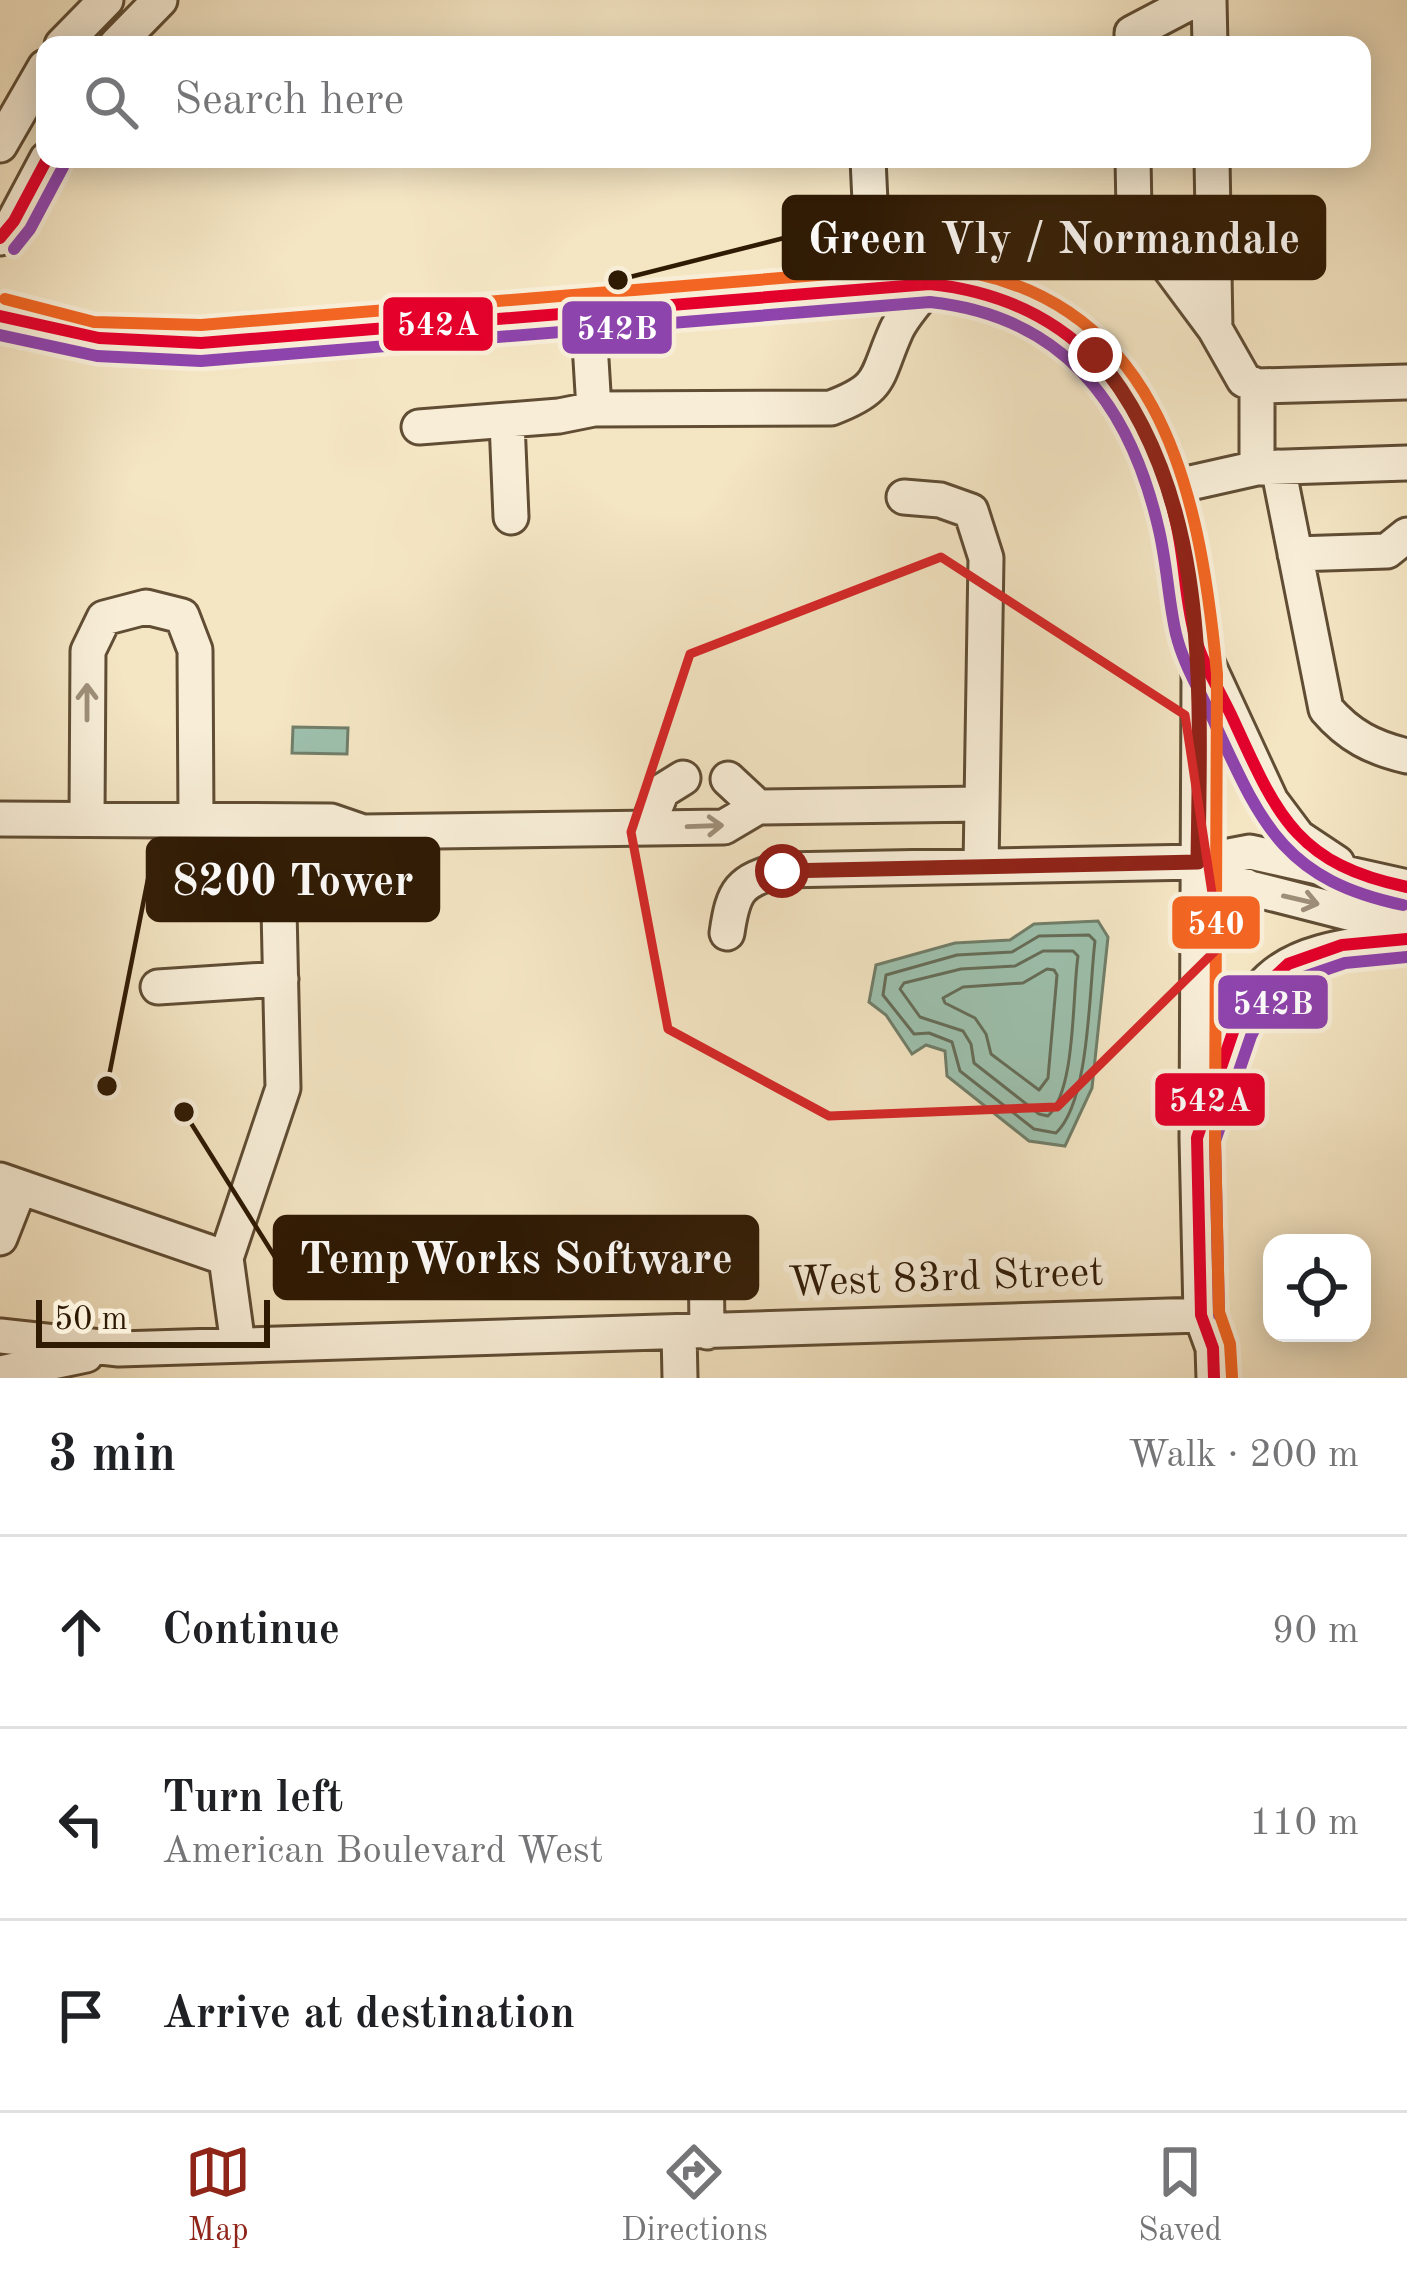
<!DOCTYPE html>
<meta charset="utf-8">
<style>
:root{--surface:#fff;--page:#f6f6f6;--text:#202124;--muted:#757577;--line:#e0e0e0;--accent:#8f2418}
body{margin:0;font-family:"Old Standard TT",serif;background:var(--page);color:var(--text)}
.controls{position:absolute;right:36px;bottom:36px;display:grid;overflow:hidden;border-radius:24px;box-shadow:0 6px 30px #0003}
.controls button{width:108px;height:108px;display:grid;place-items:center;padding:0;border:0;border-bottom:3px solid var(--line);background:var(--surface);color:var(--text);font:60px sans-serif}
.scale{position:absolute;left:36px;bottom:30px;width:234px;box-sizing:border-box;padding-left:12px;border:6px solid #2f1a04;border-top:0;font-size:33px;line-height:42px;white-space:nowrap;color:#2f1a04;-webkit-text-stroke:9px #f8eed8;paint-order:stroke}
.stop{position:absolute;width:36px;height:36px;margin:-27px;border:9px solid #8f2418;border-radius:50%;background:#fff}
.stop.end{background:#8f2418;border-color:#fff;box-shadow:0 3px 12px #0008}
.list{margin:0;padding:0;list-style:none}
h2{display:flex;justify-content:space-between;align-items:center;height:156px;margin:0;padding:0 48px;font-size:51px}
h2 small{font-size:39px;font-weight:400;color:var(--muted)}
.list li{display:grid;grid-template-columns:78px 1fr auto;gap:36px;align-items:center;box-sizing:border-box;height:192px;padding:0 48px;border-top:3px solid var(--line)}
.list b{display:block;font-size:45px;white-space:nowrap}
.list p{margin:0;font-size:39px;white-space:nowrap;color:var(--muted)}
.list em{font-size:39px;font-style:normal;color:var(--muted)}
.icon{flex:none;width:66px;height:66px;fill:none;stroke:currentColor;stroke-width:2;stroke-linecap:round;stroke-linejoin:round}
.map{position:relative;flex:none;width:1407px;height:1378px;overflow:hidden}
.search{position:absolute;background:var(--surface);box-shadow:0 6px 30px #0003;left:36px;right:36px;top:36px;height:132px;display:flex;align-items:center;gap:30px;box-sizing:border-box;padding:0 42px;border-radius:24px;color:var(--muted);font-size:45px}
.sheet{height:732px;background:var(--surface)}
nav{display:flex;justify-content:space-around;align-items:center;box-sizing:border-box;height:168px;border-top:3px solid var(--line);background:var(--surface);font-size:33px;color:var(--muted)}
nav a{display:grid;justify-items:center;gap:6px}
nav .on{color:var(--accent)}
.map>svg:first-child{display:block}
.water{fill:#9dc0ad;stroke:#717e69;stroke-width:3}
.lines{fill:none;stroke-linecap:round;stroke-linejoin:round}
.shore{stroke:#666d58;stroke-width:3}
.minor-casing{stroke:#604d34;stroke-width:39}
.minor{stroke:#f8eed8;stroke-width:33}
.bus-1-casing{stroke:#f8eed8;stroke-width:21}
.bus-2-casing{stroke:#f8eed8;stroke-width:21}
.bus-3-casing{stroke:#f8eed8;stroke-width:21}
.bus-1{stroke:#e4002b;stroke-width:12}
.bus-2{stroke:#8e44ad;stroke-width:12}
.bus-3{stroke:#f26522;stroke-width:12}
.oneway{stroke:#9e8f79}
.route{stroke:#8f2418;stroke-width:15}
.marked{fill:none;stroke:#d62828;stroke-width:9;stroke-linejoin:round}
.labels{text-anchor:middle;dominant-baseline:central;stroke-width:12;stroke-linejoin:round;paint-order:stroke}
.street-label{font-size:42px;fill:#2f1a04;stroke:#f8eed8}
.leader{fill:none;stroke:#2f1a04;stroke-width:4.5}
.callout-dot{fill:#2f1a04;stroke:#f8eed8;stroke-width:4.5}
.callout{fill:#2f1a04;stroke:#2f1a04;stroke-width:4.5}
.callout-label{font-size:45px;text-anchor:middle;font-weight:bold;fill:#fff}
.line-badge{stroke:#f8eed8;stroke-width:4.5}
.badge-label{font-size:33px;text-anchor:middle;font-weight:bold;fill:#fff}
</style>
<div class="map">
<svg width="1407" height="1378" viewBox="0 0 1407 1378">
<rect width="100%" height="100%" fill="#f4e5c3"/>
<filter id="stains"><feTurbulence type="fractalNoise" baseFrequency=".00167" numOctaves="4"/><feColorMatrix values="0 0 0 0 .2 0 0 0 0 .09 0 0 0 0 .02 0 0 0 .5 -.17"/></filter>
<radialGradient id="worn" r=".72"><stop offset=".6" stop-color="#630" stop-opacity="0"/><stop offset="1" stop-color="#630" stop-opacity=".3"/></radialGradient>
<path class="water" d="M293 727 348 728 347 754 292 753Z
M1098 921 1108 937 1092 1088 1065 1146 1029 1141 947 1076 945 1051 926 1045 912 1054 886 1015 869 1002 876 965 955 943 1010 940 1034 924Z"/>
<g class="lines">
<path class="shore" d="M1039 936 1089 935 1095 941C1089 989 1090 1101 1056 1133L1034 1129 960 1071 952 1042 929 1033 914 1034 883 995 886 975 957 955 1012 952Z
M1043 951H1073L1078 956C1072 997 1076 1090 1048 1116L1039 1114 974 1063 971 1044 963 1031 920 1017 900 989 904 983 961 969 1015 966Z
M1047 969 1054 970 1057 975 1048 1078 1039 1090 991 1054 986 1034 975 1018 945 1003 943 998 963 987 1023 983Z"/>
<defs>
<path id="minor" d="M1209 0 1210 45
M62 45 106 0
M116 45 160 0
M1132 45V33L1195 0
M0 145 45 67
M868 159 874 287
M1133 159 1134 211 1140 228 1215 329 1244 380 1257 386 1407 382
M1212 159 1215 329
M0 238 14 221 47 159
M588 311 594 409 831 408C884 388 875 378 896 331 903 315 919 299 930 284
M0 316 91 340 201 343 930 284C948 286 967 287 985 292 1157 337 1185 523 1199 674L1197 1138 1201 1315 1213 1348 1214 1378
M1257 386V468
M507 422 511 517
M419 427 559 416 594 409
M1278 467 1326 709C1349 736 1373 748 1407 756
M1168 488 1257 468 1407 463
M904 497 940 500 971 511 986 558 981 866
M1295 554 1387 551 1407 535
M1203 654 1271 801 1298 837 1337 863
M728 779 758 807
M0 819 331 821 363 832 724 827 758 807 981 804
M87 819 88 651 104 618 146 607 182 616 195 650 196 820
M647 828 662 791 683 778
M1198 862 1250 888 1407 928
M727 933C733 891 739 880 782 870L1198 862 1250 852 1407 887
M158 987 281 979
M1208 1108C1252 976 1262 952 1407 939
M0 1180 226 1258 238 1345
M0 1238 20 1187
M706 1239 707 1332
M226 1258 283 1088 279 909
M679 1332 680 1378
M0 1336 119 1349 1201 1315
M0 1373 86 1355"/>
</defs>
<use href="#minor" class="minor-casing"/>
<use href="#minor" class="minor"/>
<defs>
<path id="bus-1" d="M0 238 14 221 47 159
M0 316 99 338 201 343 930 284C1072 299 1148 392 1177 527 1185 563 1185 600 1195 636 1203 665 1220 691 1233 719 1277 815 1296 864 1407 887
M1214 1378 1213 1348 1201 1315 1197 1138 1234 1029 1250 1000 1288 964 1342 945 1407 939"/>
<path id="bus-2" d="M14 249 30 229 63 167
M0 335 97 356 201 361 930 302C1062 316 1129 402 1158 526 1167 562 1168 599 1176 634 1184 667 1203 696 1216 726 1263 828 1286 880 1403 905
M1219 1315 1215 1141 1251 1036 1264 1011 1298 979 1345 963 1407 957"/>
<path id="bus-3" d="M5 299 94 322 201 325 930 266C1158 288 1199 482 1217 674L1215 1138 1219 1312 1230 1344 1232 1377"/>
</defs>
<use href="#bus-1" class="bus-1-casing"/>
<use href="#bus-2" class="bus-2-casing"/>
<use href="#bus-3" class="bus-3-casing"/>
<use href="#bus-1" class="bus-1"/>
<use href="#bus-2" class="bus-2"/>
<use href="#bus-3" class="bus-3"/>
</g>
<defs><path id="oneway-shaft" d="M-6 0H5M1.5-3L5.5 0L1.5 3" fill="none" stroke-width="1.6" stroke-linecap="round" stroke-linejoin="round" transform="scale(3)"/></defs>
<g class="oneway">
<use href="#oneway-shaft" transform="translate(87 702) rotate(-90)"/>
<use href="#oneway-shaft" transform="translate(705 826) rotate(-2)"/>
<use href="#oneway-shaft" transform="translate(1301 900) rotate(13)"/>
</g>
<g class="lines">
<path class="route" d="M782 871 1198 862C1200 691 1213 493 1095 355"/>
</g>
<path class="marked" d="M941 557 1185 715 1220 946 1057 1107 829 1116 668 1029 631 832 690 654Z"/>
<g class="labels">
<g class="street-label">
<text transform="translate(946 1279) rotate(-2)">West 83rd Street</text>
</g>
</g>
<path class="leader" d="M618 280L784 238M107 1086L148 879M184 1112L275 1257"/>
<g class="callout-dot">
<circle cx="618" cy="280" r="12"/>
<circle cx="107" cy="1086" r="12"/>
<circle cx="184" cy="1112" r="12"/>
</g>
<g class="callout">
<rect x="784" y="197" width="540" height="81" rx="12"/>
<rect x="148" y="839" width="290" height="81" rx="12"/>
<rect x="275" y="1217" width="482" height="81" rx="12"/>
</g>
<g class="callout-label">
<text x="1054" y="253">Green Vly / Normandale</text>
<text x="293" y="895">8200 Tower</text>
<text x="516" y="1273">TempWorks Software</text>
</g>
<g class="line-badge">
<rect x="381" y="295" width="114" height="58" rx="12" fill="#e4002b"/>
<rect x="560" y="299" width="114" height="57" rx="12" fill="#8e44ad"/>
<rect x="1170" y="894" width="92" height="57" rx="12" fill="#f26522"/>
<rect x="1216" y="973" width="114" height="58" rx="12" fill="#8e44ad"/>
<rect x="1153" y="1071" width="114" height="57" rx="12" fill="#e4002b"/>
</g>
<g class="badge-label">
<text x="438" y="335">542A</text>
<text x="617" y="339">542B</text>
<text x="1216" y="934">540</text>
<text x="1273" y="1014">542B</text>
<text x="1210" y="1111">542A</text>
</g>
<rect width="100%" height="100%" filter="url(#stains)"/>
<rect width="100%" height="100%" fill="url(#worn)"/>
</svg>
<div class="controls">
<button><svg class="icon" aria-label="locate" viewBox="0 0 24 24"><circle cx="12" cy="12" r="6"/><path d="M12 2v4M12 18v4M2 12h4M18 12h4"/></svg></button>
</div>
<div class="scale">50 m</div>
<div class="stop" style="left:782px;top:871px"></div>
<div class="stop end" style="left:1095px;top:355px"></div>
<div class="search"><svg class="icon" aria-label="search" viewBox="0 0 24 24"><circle cx="10" cy="10" r="6"/><path d="M15 15l6 6"/></svg>Search here</div>
</div>
<section class="sheet">
<h2>3 min<small>Walk · 200 m</small></h2>
<ul class="list">
<li><svg class="icon" aria-label="ahead" viewBox="0 0 24 24"><path d="M12 20V5M6 11l6-6 6 6"/></svg><div><b>Continue</b></div><em>90 m</em></li>
<li><svg class="icon" aria-label="left" viewBox="0 0 24 24"><path d="M17 20v-9H6M10 6l-5 5 5 5"/></svg><div><b>Turn left</b><p>American Boulevard West</p></div><em>110 m</em></li>
<li><svg class="icon" aria-label="arrive" viewBox="0 0 24 24"><path d="M6 21V4h12l-3 4 3 4H6"/></svg><div><b>Arrive at destination</b></div></li>
</ul>
</section>
<nav>
<a class="on"><svg class="icon" aria-label="map" viewBox="0 0 24 24"><path d="M3 6l6-2 6 2 6-2v14l-6 2-6-2-6 2zM9 4v14M15 6v14"/></svg>Map</a>
<a><svg class="icon" aria-label="directions" viewBox="0 0 24 24"><path d="M12 3l9 9-9 9-9-9zM9 14v-3h6M13 9l2 2-2 2"/></svg>Directions</a>
<a><svg class="icon" aria-label="saved" viewBox="0 0 24 24"><path d="M7 4h10v16l-5-4-5 4z"/></svg>Saved</a>
</nav>
